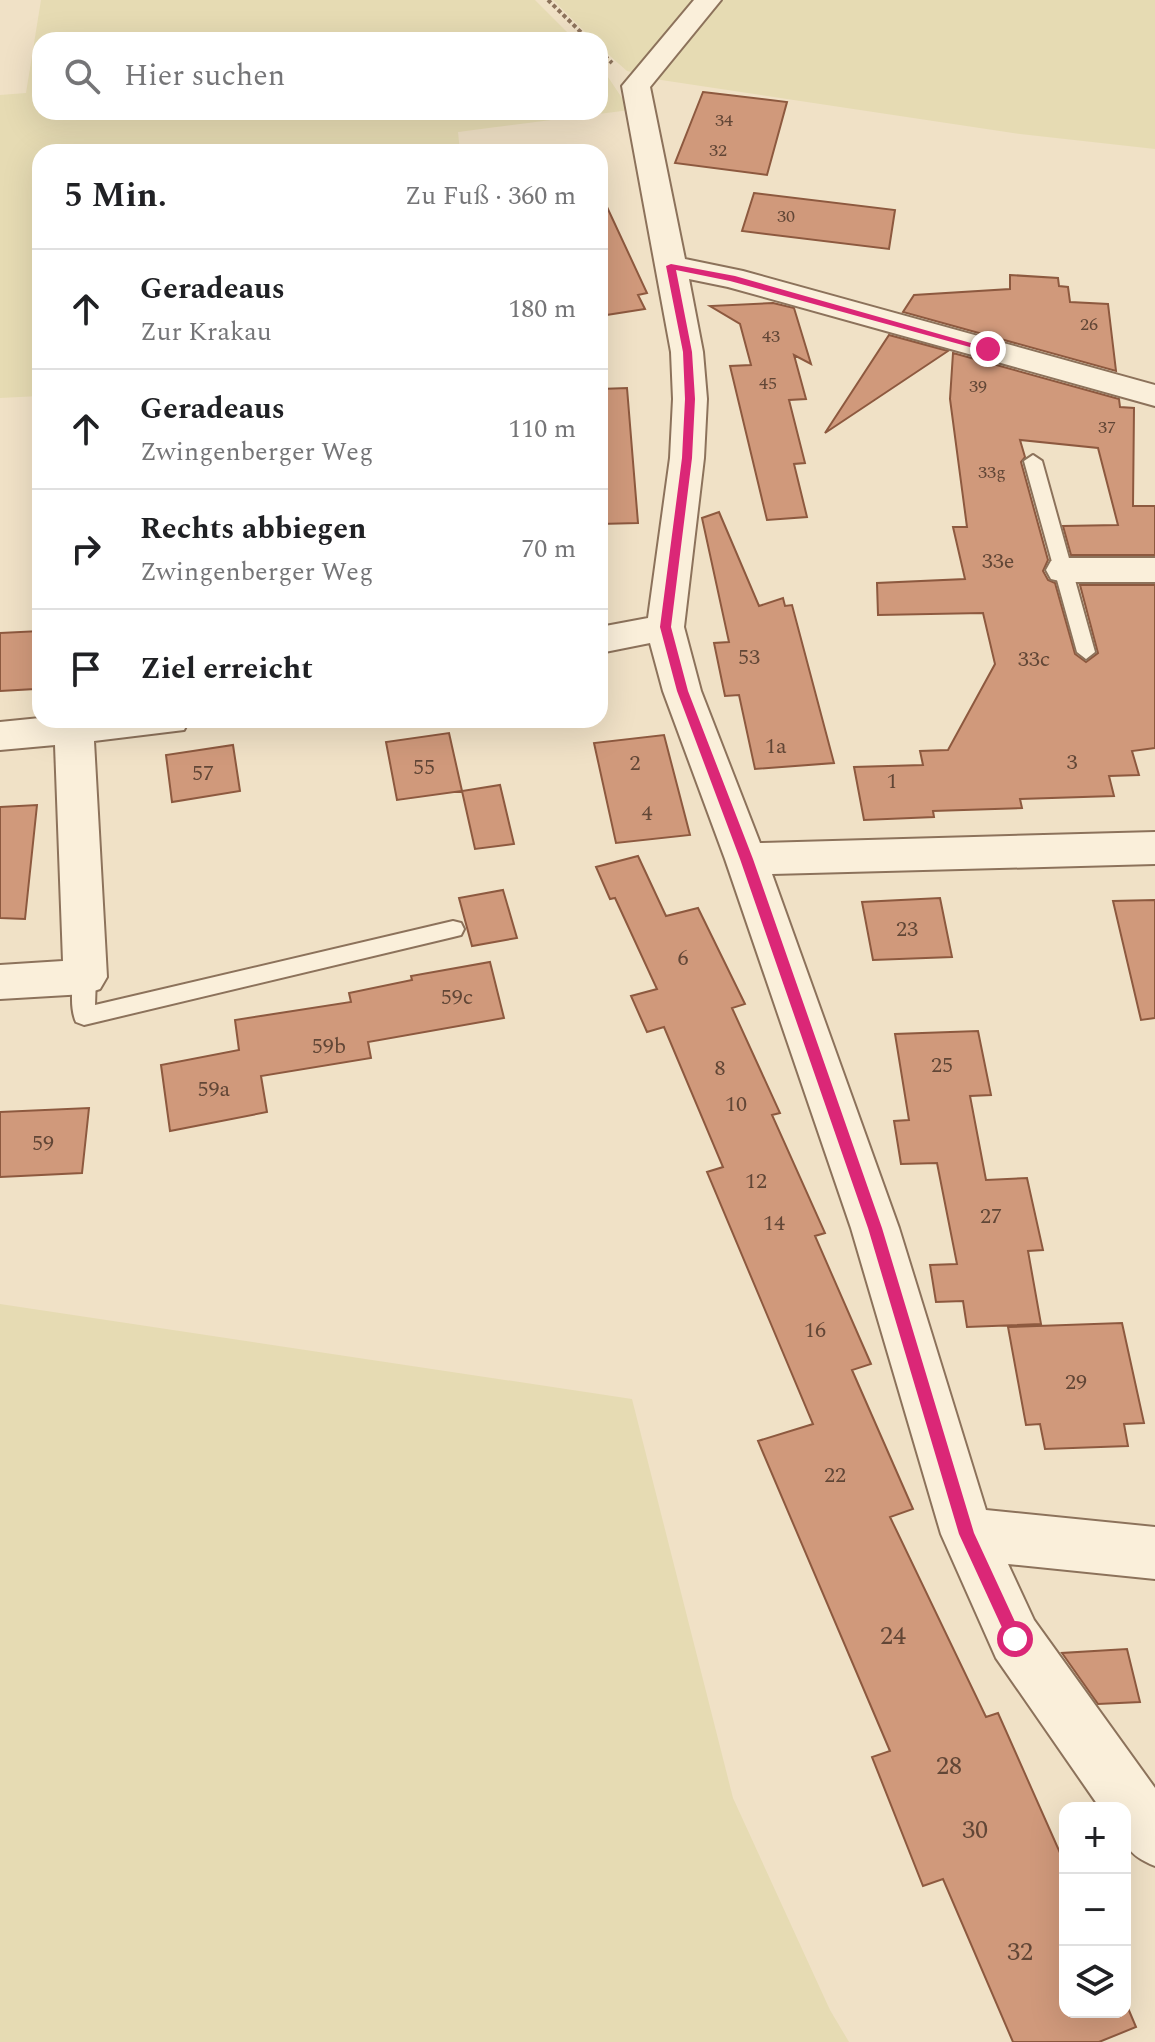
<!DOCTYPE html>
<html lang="de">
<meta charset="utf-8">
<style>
:root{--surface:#fff;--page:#f6f6f6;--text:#202124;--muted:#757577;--line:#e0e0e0}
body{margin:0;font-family:Spectral,serif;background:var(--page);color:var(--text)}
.controls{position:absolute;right:24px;bottom:24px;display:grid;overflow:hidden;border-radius:16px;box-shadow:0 8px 32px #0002}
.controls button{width:72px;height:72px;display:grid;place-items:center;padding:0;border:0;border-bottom:2px solid var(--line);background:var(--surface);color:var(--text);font:40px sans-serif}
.stop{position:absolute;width:24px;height:24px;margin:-18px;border:6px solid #db2777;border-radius:50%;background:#fff}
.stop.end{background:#db2777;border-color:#fff;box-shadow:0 2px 8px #0008}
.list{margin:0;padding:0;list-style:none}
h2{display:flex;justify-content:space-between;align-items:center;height:104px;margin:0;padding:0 32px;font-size:34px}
h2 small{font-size:26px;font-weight:400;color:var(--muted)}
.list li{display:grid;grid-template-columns:52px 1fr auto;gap:24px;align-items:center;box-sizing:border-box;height:120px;padding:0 32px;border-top:2px solid var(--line)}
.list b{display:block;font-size:30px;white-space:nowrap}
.list p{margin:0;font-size:26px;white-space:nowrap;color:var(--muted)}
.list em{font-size:26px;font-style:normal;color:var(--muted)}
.icon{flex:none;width:44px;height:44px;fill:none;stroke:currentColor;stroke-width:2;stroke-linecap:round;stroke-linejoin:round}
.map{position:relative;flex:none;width:1155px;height:2042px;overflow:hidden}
.search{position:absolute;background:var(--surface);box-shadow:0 8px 32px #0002;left:32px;top:32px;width:576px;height:88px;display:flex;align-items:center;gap:20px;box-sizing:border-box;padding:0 28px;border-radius:24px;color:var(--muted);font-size:30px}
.panel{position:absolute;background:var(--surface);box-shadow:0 8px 32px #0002;left:32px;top:144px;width:576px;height:584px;border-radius:24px}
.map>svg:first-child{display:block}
.farmland{fill:#e6dbb3}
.building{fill:#d0997b;stroke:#8d593f;stroke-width:2}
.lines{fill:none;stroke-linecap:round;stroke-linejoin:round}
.lane-casing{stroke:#8c725b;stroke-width:4}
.street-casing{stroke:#8c725b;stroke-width:4}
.path{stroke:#8c725b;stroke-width:4;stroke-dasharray:4 3;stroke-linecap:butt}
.lane{fill:#faefda;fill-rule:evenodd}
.street{fill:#faefda;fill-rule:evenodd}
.route{fill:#db2777}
.labels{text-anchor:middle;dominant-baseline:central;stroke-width:6;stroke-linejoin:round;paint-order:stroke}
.far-number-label{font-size:18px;fill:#614636}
.number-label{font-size:22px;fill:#614636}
.near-number-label{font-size:26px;fill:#614636}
</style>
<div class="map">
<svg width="1155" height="2042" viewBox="0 0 1155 2042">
<rect width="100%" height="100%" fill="#f0e1c6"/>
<path class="farmland" d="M41 0H535L575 40H40V112H600V65L630 110 458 132 460 152H40V396L0 398V95L26 93Z
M553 0H699L636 73 627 71 601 48 600 40H593Z
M713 0H1155V149L1020 134 648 78Z
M0 1304 632 1399 733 1798 830 2010 849 2042H0Z"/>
<path class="building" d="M703 92 787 102 767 175 675 163Z
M600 192 647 293 638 295 645 309 600 316Z
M754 193 895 210 889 249 742 231Z
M1010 275 1058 278 1059 286 1068 287 1070 302 1108 304 1116 371 903 312 914 295 1010 289Z
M773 303 794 308 811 364 794 355 806 399 789 400 805 463 794 464 807 517 767 520 730 366 751 365 740 324 710 306Z
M889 335 948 351 825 433Z
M953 353 1119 399 1120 407 1134 408 1133 506H1155V555H1071L1063 526 1118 525 1098 448 1020 440 1025 457 1021 462 1048 560 1043 571 1048 580 1055 583 1075 654 1086 662 1098 653 1080 585H1155V748L1132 751 1139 775 1109 776 1114 796 1020 799 1022 808 933 811 934 817 864 820 854 767 923 765 920 751 948 750 995 664 983 613 878 615 877 583 965 579 953 527H967L950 399Z
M627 388 638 523 600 524V389Z
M719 512 759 606 783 598 785 606 792 605 834 763 755 769 739 695 725 696 714 643 729 642 702 518Z
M40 631 35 689 0 691V633Z
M449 733 462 791 397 800 386 742Z
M664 735 690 835 616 843 594 743Z
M233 745 240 791 172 802 166 755Z
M500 785 514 844 475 849 462 791Z
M37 805 25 919 0 918V807Z
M638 856 666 916 698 908 745 1004 732 1008 780 1113 772 1115 825 1233 815 1236 871 1364 852 1370 913 1509 890 1517 986 1717 998 1713 1065 1864V2012H1125V2001L1136 2027 1099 2042H1013L943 1879 923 1886 872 1757 890 1751 758 1441 813 1424 707 1172 723 1167 664 1027 647 1032 631 996 657 989 615 898 610 899 596 867Z
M503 890 517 938 472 946 459 898Z
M940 898 952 957 873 960 862 902Z
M1155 900V1018L1141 1020 1113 901Z
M490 962 504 1018 368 1042 371 1058 261 1076 267 1112 170 1131 161 1065 239 1050 235 1020 351 1002 349 993 412 980 411 976Z
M978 1031 991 1095 970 1096 986 1180 1027 1178 1043 1250 1028 1251 1041 1324 967 1327 963 1301 936 1302 930 1265 957 1264 937 1163 901 1164 894 1121 909 1120 895 1034Z
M89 1108 82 1173 0 1177V1112Z
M1122 1323 1144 1423 1124 1424 1128 1446 1045 1449 1040 1424 1026 1425 1008 1327Z
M1127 1649 1140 1702 1098 1704 1062 1653Z"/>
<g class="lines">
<defs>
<path id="lane" d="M1033 455 1042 461 1095 652 1086 659 1077 652 1024 461Z
M453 921 461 923 464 929 461 935 453 937 84 1025 76 1022C70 1009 71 984 77 971L85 968 93 971 96 977 95 1005Z"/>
<path id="street" d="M694 0H721L650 87 685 259 743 271 1155 385V406L728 287 689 279 703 352 707 399 704 458 684 627 701 691 760 843 1155 832V864L772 874 899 1228 986 1510 1155 1527V1579L1008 1564 1034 1620 1155 1788V1866C1121 1852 1125 1842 1125 1808H1100L996 1658 941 1534 851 1228 725 859 663 691 650 643 600 653V627L648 618 670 458 673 399 671 352 622 86Z
M1064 558H1155V582H1064L1051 579 1046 570 1051 561Z
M40 718 189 720 184 730 94 741 107 977 100 989 85 994 0 999V965L63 961 55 745 0 750V722Z"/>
</defs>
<use href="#lane" class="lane-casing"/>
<use href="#street" class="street-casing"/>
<path class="path" d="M548 0 589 40
M600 51 612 63"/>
<use href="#lane" class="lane"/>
<use href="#street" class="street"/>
</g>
<path class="route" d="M671 264 735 276 992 349 988 352 730 281 676 270 692 352 695 399 692 458 671 627 688 691 753 859 882 1228 974 1533 1023 1639 1015 1647 1010 1645 959 1534 868 1228 740 859 677 691 660 627 682 458 685 399 683 352 666 266Z"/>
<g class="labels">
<g class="far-number-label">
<text x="724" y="120">34</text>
<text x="718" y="150">32</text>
<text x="786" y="216">30</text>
<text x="1089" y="324">26</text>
<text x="771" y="336">43</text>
<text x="768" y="383">45</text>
<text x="978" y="386">39</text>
<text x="1107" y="427">37</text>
<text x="992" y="472">33g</text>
</g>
<g class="number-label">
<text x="998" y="561">33e</text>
<text x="749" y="657">53</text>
<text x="1034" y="659">33c</text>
<text x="776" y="746">1a</text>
<text x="1072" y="762">3</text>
<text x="635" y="763">2</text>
<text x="424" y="767">55</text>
<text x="203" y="773">57</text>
<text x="892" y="781">1</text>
<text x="647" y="813">4</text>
<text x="907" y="929">23</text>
<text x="683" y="958">6</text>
<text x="457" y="997">59c</text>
<text x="329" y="1046">59b</text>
<text x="942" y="1065">25</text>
<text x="720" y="1068">8</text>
<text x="214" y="1089">59a</text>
<text x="736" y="1104">10</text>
<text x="43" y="1143">59</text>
<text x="756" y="1181">12</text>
<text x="991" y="1216">27</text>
<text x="774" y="1223">14</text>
<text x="815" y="1330">16</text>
<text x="1076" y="1382">29</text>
<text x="835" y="1475">22</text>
</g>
<g class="near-number-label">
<text x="893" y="1636">24</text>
<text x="949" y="1766">28</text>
<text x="975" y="1830">30</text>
<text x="1020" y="1952">32</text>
</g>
</g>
</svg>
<div class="controls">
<button>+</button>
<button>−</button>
<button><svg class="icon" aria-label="layers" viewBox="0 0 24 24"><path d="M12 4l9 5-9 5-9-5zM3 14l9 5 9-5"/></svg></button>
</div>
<div class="stop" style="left:1015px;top:1639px"></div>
<div class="stop end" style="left:988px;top:349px"></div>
<div class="search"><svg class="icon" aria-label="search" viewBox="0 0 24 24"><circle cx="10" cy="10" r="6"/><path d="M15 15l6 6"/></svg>Hier suchen</div>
<section class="panel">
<h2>5 Min.<small>Zu Fuß · 360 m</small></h2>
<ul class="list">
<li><svg class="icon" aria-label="ahead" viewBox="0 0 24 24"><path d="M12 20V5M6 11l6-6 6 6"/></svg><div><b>Geradeaus</b><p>Zur Krakau</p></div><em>180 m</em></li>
<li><svg class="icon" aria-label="ahead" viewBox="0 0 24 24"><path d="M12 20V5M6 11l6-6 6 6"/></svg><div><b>Geradeaus</b><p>Zwingenberger Weg</p></div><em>110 m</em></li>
<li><svg class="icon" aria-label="right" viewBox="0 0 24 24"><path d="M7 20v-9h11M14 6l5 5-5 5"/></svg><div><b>Rechts abbiegen</b><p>Zwingenberger Weg</p></div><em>70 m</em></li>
<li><svg class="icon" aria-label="arrive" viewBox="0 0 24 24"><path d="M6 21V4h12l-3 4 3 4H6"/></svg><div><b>Ziel erreicht</b></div></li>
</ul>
</section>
</div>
